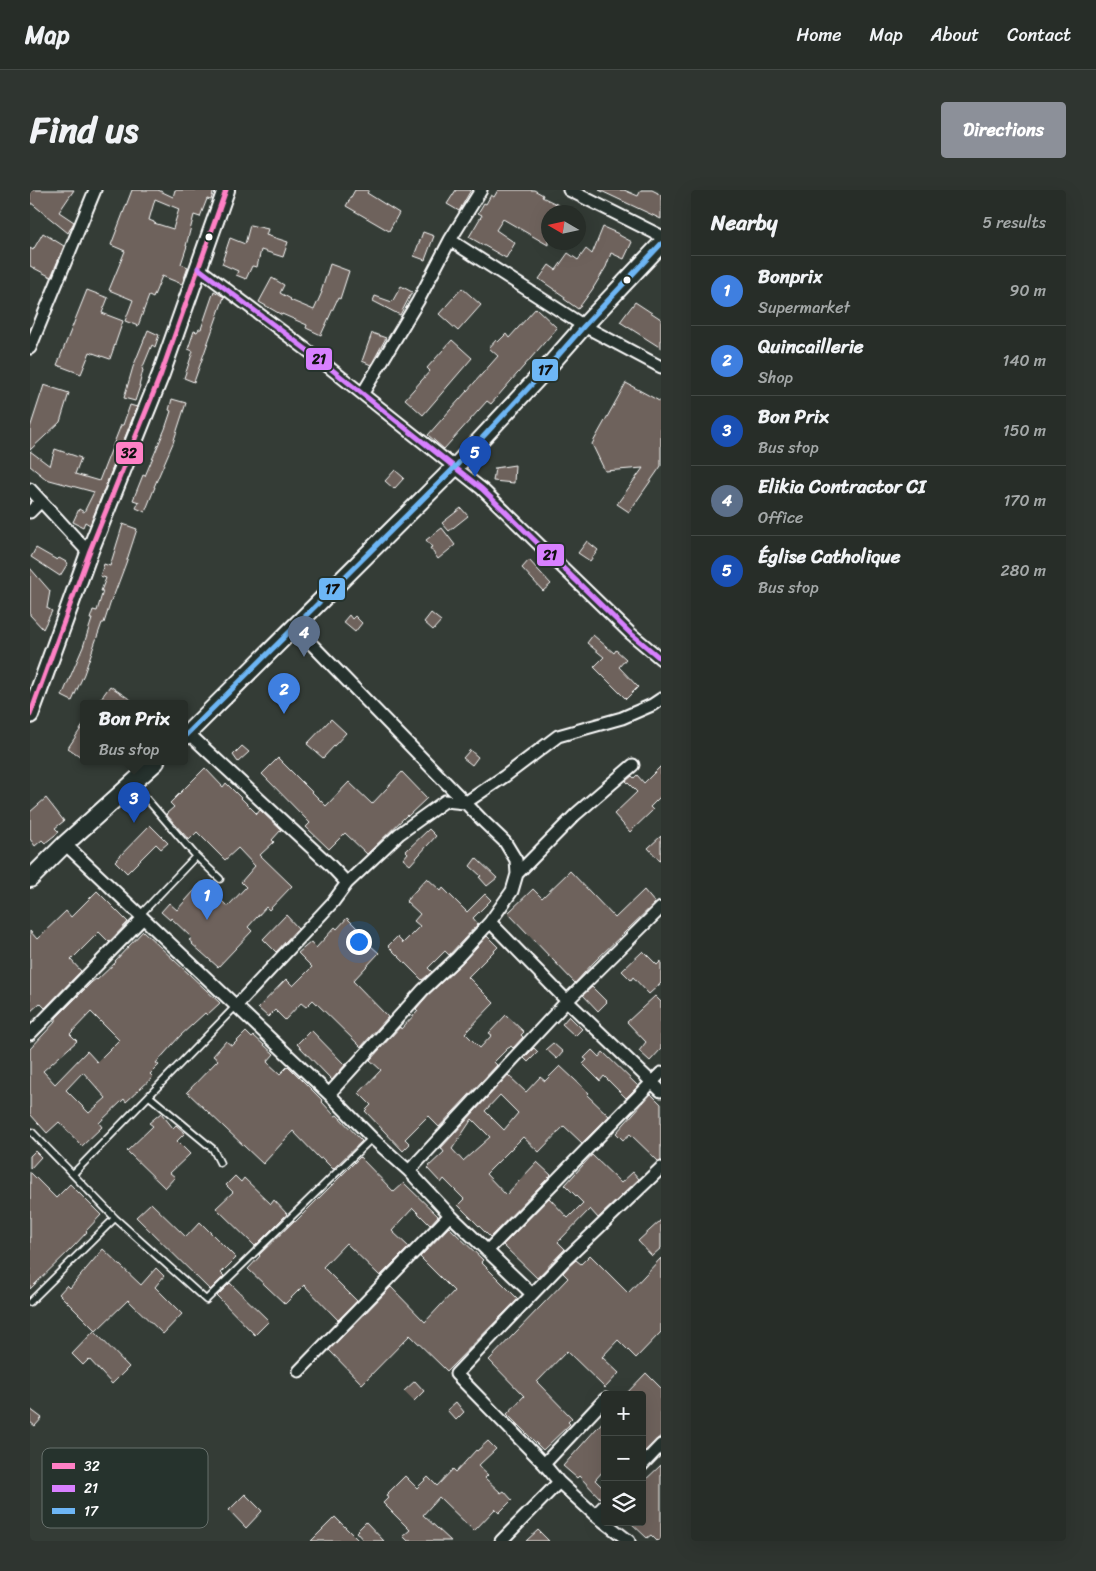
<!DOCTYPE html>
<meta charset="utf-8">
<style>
:root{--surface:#272d28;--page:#2f3530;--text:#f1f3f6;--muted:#a4a8a8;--line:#434945;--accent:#8c9099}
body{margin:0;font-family:Sriracha,sans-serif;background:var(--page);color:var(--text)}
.controls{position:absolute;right:15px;bottom:15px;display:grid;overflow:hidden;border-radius:5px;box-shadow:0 5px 20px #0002}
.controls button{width:45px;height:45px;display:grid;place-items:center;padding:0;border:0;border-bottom:1px solid var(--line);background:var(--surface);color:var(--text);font:25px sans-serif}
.compass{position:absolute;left:511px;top:15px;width:45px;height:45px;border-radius:50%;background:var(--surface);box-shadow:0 5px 20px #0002;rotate:279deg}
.you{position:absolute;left:328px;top:751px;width:18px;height:18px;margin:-12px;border:4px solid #fff;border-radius:50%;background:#1a73e8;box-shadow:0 0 0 8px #1a73e833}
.badge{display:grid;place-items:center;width:32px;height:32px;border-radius:50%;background:var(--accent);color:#fff;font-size:16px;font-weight:700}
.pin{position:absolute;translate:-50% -41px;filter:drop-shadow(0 1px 2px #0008)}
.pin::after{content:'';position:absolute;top:26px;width:18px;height:15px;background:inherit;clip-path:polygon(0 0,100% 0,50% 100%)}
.popup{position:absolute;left:50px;top:510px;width:108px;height:65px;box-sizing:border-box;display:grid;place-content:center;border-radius:5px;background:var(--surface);filter:drop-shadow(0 1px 4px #0005);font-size:16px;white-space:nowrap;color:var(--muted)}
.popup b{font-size:19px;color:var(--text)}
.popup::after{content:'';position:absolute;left:50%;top:100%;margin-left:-10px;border:10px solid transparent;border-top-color:var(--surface)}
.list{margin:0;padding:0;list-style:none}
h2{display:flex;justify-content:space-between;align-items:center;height:65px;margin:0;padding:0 20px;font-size:21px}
h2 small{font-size:16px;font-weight:400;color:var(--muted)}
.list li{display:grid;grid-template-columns:32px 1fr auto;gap:15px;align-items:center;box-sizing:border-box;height:70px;padding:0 20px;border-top:1px solid var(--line)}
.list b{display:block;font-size:19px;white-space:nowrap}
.list p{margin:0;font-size:16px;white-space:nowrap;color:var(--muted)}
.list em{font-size:16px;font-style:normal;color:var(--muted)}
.icon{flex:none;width:28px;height:28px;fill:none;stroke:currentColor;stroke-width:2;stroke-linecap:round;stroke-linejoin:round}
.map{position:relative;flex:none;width:631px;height:1351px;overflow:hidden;border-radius:5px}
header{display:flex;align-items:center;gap:30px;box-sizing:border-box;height:70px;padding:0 25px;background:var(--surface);border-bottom:1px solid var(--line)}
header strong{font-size:24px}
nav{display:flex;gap:28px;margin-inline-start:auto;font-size:18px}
.intro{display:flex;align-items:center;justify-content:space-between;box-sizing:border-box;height:120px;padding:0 30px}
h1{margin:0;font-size:35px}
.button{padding:12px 22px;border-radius:5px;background:var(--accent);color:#fff;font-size:18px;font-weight:700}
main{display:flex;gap:30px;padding:0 30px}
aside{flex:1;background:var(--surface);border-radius:5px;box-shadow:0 5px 20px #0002}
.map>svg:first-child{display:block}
.building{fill:#6e625b;stroke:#fff;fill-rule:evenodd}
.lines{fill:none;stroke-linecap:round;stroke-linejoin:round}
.lane-casing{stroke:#fff;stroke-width:9}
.street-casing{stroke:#fff;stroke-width:15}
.secondary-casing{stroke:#fff;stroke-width:20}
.lane{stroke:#26332d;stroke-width:5.5}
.street{stroke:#26332d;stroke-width:11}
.secondary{stroke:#26332d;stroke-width:16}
.bus-1-casing{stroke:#26332d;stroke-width:9}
.bus-2-casing{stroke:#26332d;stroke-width:9}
.bus-3-casing{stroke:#26332d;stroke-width:9}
.bus-1{stroke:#ff80c5;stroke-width:5}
.bus-2{stroke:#d880ff;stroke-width:5}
.bus-3{stroke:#6db6f5;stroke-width:5}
.bus-dot{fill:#fff;stroke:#26332d;stroke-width:2}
.key{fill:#26332d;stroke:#67706c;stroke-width:1}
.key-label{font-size:14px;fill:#fff}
.line-badge{stroke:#26332d;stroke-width:2}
.pale-badge-label{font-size:14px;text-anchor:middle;font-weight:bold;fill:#111}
</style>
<header>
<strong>Map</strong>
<nav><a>Home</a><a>Map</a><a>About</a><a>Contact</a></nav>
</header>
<div class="intro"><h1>Find us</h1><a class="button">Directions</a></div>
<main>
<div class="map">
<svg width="631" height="1351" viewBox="0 0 631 1351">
<rect width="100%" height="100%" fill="#343c36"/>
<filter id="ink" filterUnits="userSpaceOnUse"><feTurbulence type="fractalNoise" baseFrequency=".02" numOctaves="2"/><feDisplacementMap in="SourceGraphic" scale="10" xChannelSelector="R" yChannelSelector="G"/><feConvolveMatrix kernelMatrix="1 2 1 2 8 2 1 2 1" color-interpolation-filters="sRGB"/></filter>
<g filter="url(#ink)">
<path class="building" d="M0 0H44L29 22 44 32 38 43 0 12Z
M102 0H128L143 7 145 0H184L181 10 177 9 170 27 164 25 156 56H157L151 74 158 77 152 94 132 86 123 108 119 106 108 136 95 131 103 110 79 100 95 61 81 55ZM125 9 149 19 143 39 124 33V32L119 30Z
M325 0H339L337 3 369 23 359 41 316 16Z
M426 0H441L429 21 417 14Z
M468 0H504L513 5 512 7 543 22H518V55L473 29 466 40 485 53 476 68 439 47 452 25 448 23 454 13 456 14 461 5 464 7Z
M569 0H594L608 6 611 0H622L628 3V4L631 5V29Z
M220 35 238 39 236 45 258 52 253 67 231 60 227 77 222 76 216 89 206 85 208 81 192 74 194 69H193L200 48 215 54Z
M573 37 589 44V45L602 52 594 69 581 63 576 77 562 100 548 119 534 109 535 107 509 89 519 75 526 80 538 63 548 70 556 59 562 64Z
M393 42 404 46 395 70 384 66Z
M13 43 34 56 21 87 0 76V58L3 60Z
M300 74 319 81 310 109 308 108 291 145 276 138 277 135 252 124V125L229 112 242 88 254 95 250 103 261 109 260 110 284 120 292 102H291Z
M371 96 382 102 370 125 343 111 345 106 362 112Z
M432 98 451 115 428 141 409 124Z
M57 100 78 108 72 123 93 131 80 169 60 162 51 184 27 175Z
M184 101 194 107 164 192 154 188 163 161 158 159 164 141 167 142 169 139H171Z
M605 112 631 129V158L590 132Z
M506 118 527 138 461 214 457 211 414 259 398 245 468 166 459 158 466 150 468 152 476 144 479 148Z
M118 140 129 145 125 157 122 155 112 179 113 180 109 196H110L105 211 94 208 103 177Z
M342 143 356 148 341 175 332 171Z
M422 150 442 168 393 225 375 209 400 181 397 178Z
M596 193 631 212V276L599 322 587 314 613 278 575 281 562 254Z
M14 195 39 203 30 232 0 260V238Z
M142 209 156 213 143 253 124 297H125L115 322 106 318 109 312 103 310 113 285 115 286 135 239 141 221 139 220Z
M100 215 107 217 60 335 55 332 53 337 43 332 49 319 54 322 64 302 16 289 0 276V261L20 276 25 259 51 268 45 284 69 291 91 235H93Z
M485 275 484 293 463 291 465 278Z
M365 280 374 288 364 299 355 291Z
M431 318 438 326 419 341 412 333Z
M93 334 107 339 96 373 84 405H83L74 433H72L54 484 42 511 32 506 53 457 62 429H60L63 420 67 421 73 401H71L76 388 70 386 74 374 80 376Z
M412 338 425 355 408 369 400 358 402 357 396 350Z
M557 351 568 360 560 371 548 363Z
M6 358 27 370 29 368 38 373 30 386 1 367Z
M499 370 521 394 513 401 492 378Z
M0 378 20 401 17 418 22 421 13 439 0 425Z
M401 423 411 431 403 440 394 432Z
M319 425 322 429 325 426 332 433 325 442 313 432Z
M563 445 584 463 586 460 596 469 589 477 608 497 596 509 564 477 574 467 557 453Z
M80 496 107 514H67Z
M301 529 316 543 293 568 277 554Z
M54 534V569L38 558Z
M212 556 219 562 208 572 203 565Z
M440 560 448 567 442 575 433 568Z
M248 568 296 616 319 592 342 614 372 582 397 608 378 626 377 625 337 664 315 643 299 659 276 637 280 633 232 584Z
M631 576V606L620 617 623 620 600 642 584 624 607 602 596 591 602 586 604 588 607 585 614 593Z
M175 578 193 597 196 593 227 624 230 620 251 640 242 650 244 652 230 665 262 696 239 720 236 717 218 737 222 741 188 777 162 754 163 753 159 750 162 748 141 728 140 730 131 722 139 713 147 720 172 692 197 716 199 715 216 697 211 692 225 676 208 658 195 670 167 642 159 650 136 624 144 617 140 613Z
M16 608 34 631 25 638 29 642 15 653 12 650 5 656 0 649V622Z
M120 635 138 653 131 659 126 654 97 683 85 671Z
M399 639 406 646 380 675 373 669 378 663 376 661Z
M631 646V672L618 658Z
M446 668 467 688 457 696 449 687 451 686 440 676Z
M540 681 585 728 614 700 625 713 564 772 545 793 478 723 503 699 512 708Z
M397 688 411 701 413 698 437 722 455 704 461 710 443 728 448 734 419 765 415 761 398 778 402 782 392 790 358 756 367 747 373 753 390 736 384 731 390 724 376 711Z
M67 701 98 732 79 752 69 742 41 770 51 781 15 818 10 813 0 822V741L7 749 36 721 41 727Z
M256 725 268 738 246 762 233 749Z
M317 728 327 738 324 741 349 763 323 791 358 827 331 857 283 810 276 817 271 813 255 830 245 820 238 827 228 818 256 789 263 796 282 777 268 763 281 752 286 758 305 737 307 739Z
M113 741 190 813 177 825 175 823 150 846 126 873 129 875 120 884 123 887 96 912 94 909 69 933 72 937 52 956 29 932 17 943 0 924V859L26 831V828L62 792 66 789 67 790 86 772 85 771ZM61 822 89 850 67 872 57 861 25 894 13 881 47 851 40 844ZM53 882 76 908 59 923 36 900Z
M457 746 468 757 438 787 464 813 435 843 450 858 462 845 459 843 476 825 494 842 491 845 493 847 483 858 481 856 479 858H478L464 872 467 875 409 937 398 926 375 949 380 954 373 961 335 921 341 915 329 903 351 880 340 870 370 837 371 839 388 821 386 819 398 805 432 773Z
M613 761 627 775 631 771V793L619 804 603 787 601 790 592 781Z
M562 797 577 812 568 821 553 805Z
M625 806 631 812V859L620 871 609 861 616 852 597 832Z
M539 826 552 839 545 846 532 834Z
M281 840 315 875 302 890 267 854Z
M216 842 222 848 224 846 244 864 237 872 250 884 258 876 293 911 292 912 305 926 307 925 332 951 303 979 292 968 290 969 263 941 233 974 157 902 188 870 183 866 196 851 202 856Z
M523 853 533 862 527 869 516 859Z
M504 858 508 862 498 872 494 868Z
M562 860 569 867 573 862 608 896 596 908 574 886 570 891 553 874 557 870 554 868Z
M530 876 559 903 557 905 579 926 552 953 534 936 509 962 493 947 456 984 476 1005 507 972 521 985 460 1047 428 1015 434 1009 414 989 411 993 397 978 414 962 411 958 478 885 496 902 510 887 515 891ZM470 905 488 923 474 940 455 921ZM442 929 460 947 433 971 422 959Z
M621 904 631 914V971H628L600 944 593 950 586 943Z
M131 923 143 938 146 935 155 943 147 951 160 964 140 983 145 987 135 998 97 961 123 936 119 933Z
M5 961 11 967 0 979V966Z
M562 965 591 993 603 982 609 989 568 1028 560 1019 528 1052 535 1059 507 1088 473 1055 519 1008 538 1028 553 1013 535 995Z
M330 967 364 1002 374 993 408 1026 400 1035 383 1018 362 1041 379 1057 350 1086 316 1053 293 1077 327 1111 308 1130 274 1095 255 1114 218 1079 230 1066 229 1065 264 1031 265 1032Z
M0 982 26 1008 40 994 71 1025 56 1041 57 1042 44 1056 0 1099Z
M205 986 211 992 214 988 241 1014 244 1010 257 1024 225 1056 186 1018 203 1002 196 995Z
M121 1013 156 1047 170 1032 206 1068 191 1083 194 1086 180 1100 106 1027Z
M631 1030V1058L622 1066 608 1051Z
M419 1037 453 1070 451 1072 488 1109 417 1181 380 1145 332 1194 299 1160 361 1097 395 1132 424 1101 390 1067Z
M73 1059 111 1095 126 1078 134 1086 125 1097 152 1124 133 1144 98 1110 66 1141 29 1104 37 1095 40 1098Z
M560 1065 598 1103 631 1068V1142L606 1168 588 1150 572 1167 589 1183 575 1198 537 1161 507 1192 542 1228 538 1232 540 1234 513 1260 477 1224 494 1206 459 1170 538 1088 533 1083 539 1076 546 1070 551 1074Z
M200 1093 239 1131 225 1145 187 1106Z
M64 1141 99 1177 82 1194 59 1169 53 1175 42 1164Z
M616 1183 631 1198V1246L626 1250 612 1264V1205H595Z
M385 1191 394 1201 384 1211 374 1201Z
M426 1212 434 1222 426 1230 417 1220Z
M0 1219 12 1228 5 1236 0 1232Z
M575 1229V1279L565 1290 575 1300V1308L571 1309 549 1286 547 1288 533 1276Z
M458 1251 466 1259 448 1276 458 1285 455 1288 471 1303 474 1301 482 1310 469 1323 465 1319 444 1341 409 1307 393 1325 421 1351H378L373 1346 380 1340 353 1313 358 1308 356 1305 375 1286 387 1298 398 1287 407 1296 423 1279 426 1282 446 1260 447 1261Z
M631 1275V1351H627L621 1345 617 1348 600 1332H612V1312L617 1307 612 1302V1293Z
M215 1304 232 1321 216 1338 199 1320Z
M305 1327 329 1351H281Z
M336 1332 354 1351H334L326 1342Z
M508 1340 519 1351H496Z"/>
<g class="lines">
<defs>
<path id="lane" d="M103 593 166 666 109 726
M166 666 190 689
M119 906 183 959 190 973
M2 942 85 1028 176 1110 342 948
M43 984 206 816
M0 1112 85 1028"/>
<path id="street" d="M539 0 631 46
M420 50 451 0
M168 78 281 163 452 299 600 443 631 469
M0 158 65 0
M333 203 388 111 420 50 554 136 631 177
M0 299 59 363
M0 322 11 311
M265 437 454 632 475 652 486 670 487 684 482 701 460 732 427 768 393 800 299 904
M158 543 299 674 317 693
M35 654 299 904 342 948 379 981 420 1025 502 1104
M487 684 546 624 603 575
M460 732 537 811 631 901
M206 816 303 712 317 693 369 644 415 611 435 613 475 586 528 546 592 528 622 515 631 509
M0 844 113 728
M379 981 537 811 631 718
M457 1061 631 883
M269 1181 420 1025
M514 1274 575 1209
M612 1275 631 1255
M565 1325 575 1315
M471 1351 529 1292
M599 1351 565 1325 529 1292 514 1274 426 1184 534 1071 631 978"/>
<path id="secondary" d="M0 525 59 363 131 184 196 0
M154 547 425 277 518 177 554 136 631 54
M0 689 35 654 126 572"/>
</defs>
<use href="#lane" class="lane-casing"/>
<use href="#street" class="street-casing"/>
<use href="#secondary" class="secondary-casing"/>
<use href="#lane" class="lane"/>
<use href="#street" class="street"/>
<use href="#secondary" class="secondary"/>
<defs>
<path id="bus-1" d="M0 525 59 363 131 184 196 0"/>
<path id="bus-2" d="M168 78 281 163 452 299 600 443 631 469"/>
<path id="bus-3" d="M154 547 425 277 518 177 554 136 631 54"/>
</defs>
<use href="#bus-1" class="bus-1-casing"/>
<use href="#bus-2" class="bus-2-casing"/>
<use href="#bus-3" class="bus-3-casing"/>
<use href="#bus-1" class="bus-1"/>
<use href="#bus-2" class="bus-2"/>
<use href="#bus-3" class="bus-3"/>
</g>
</g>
<g class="bus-dot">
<circle cx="179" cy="47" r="4.5"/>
<circle cx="597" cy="90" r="4.5"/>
</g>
<rect x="12" y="1258" width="166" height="80" rx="8" class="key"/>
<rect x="22" y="1273" width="23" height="6" fill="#ff80c5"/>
<rect x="22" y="1295" width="23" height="7" fill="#d880ff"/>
<rect x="22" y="1318" width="23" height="6" fill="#6db6f5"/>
<g class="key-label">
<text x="54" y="1281">32</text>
<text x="54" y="1303">21</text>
<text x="54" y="1326">17</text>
</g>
<g class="line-badge">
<rect x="275" y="157" width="28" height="24" rx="5" fill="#d880ff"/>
<rect x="501" y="168" width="28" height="24" rx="5" fill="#6db6f5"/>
<rect x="85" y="251" width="29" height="24" rx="5" fill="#ff80c5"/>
<rect x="506" y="353" width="29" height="24" rx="5" fill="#d880ff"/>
<rect x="288" y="387" width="28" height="24" rx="5" fill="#6db6f5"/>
</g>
<g class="pale-badge-label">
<text x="289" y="174">21</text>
<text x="515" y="185">17</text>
<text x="99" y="268">32</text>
<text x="520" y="370">21</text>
<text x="302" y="404">17</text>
</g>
</svg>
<div class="controls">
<button>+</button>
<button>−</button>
<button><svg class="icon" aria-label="layers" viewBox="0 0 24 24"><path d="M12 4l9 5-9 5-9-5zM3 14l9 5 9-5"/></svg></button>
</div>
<svg class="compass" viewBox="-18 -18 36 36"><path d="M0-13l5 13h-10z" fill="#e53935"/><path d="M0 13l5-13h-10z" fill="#a4a8a8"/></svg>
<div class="you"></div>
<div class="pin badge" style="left:177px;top:730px;background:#3f7fe0">1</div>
<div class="pin badge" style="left:254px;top:524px;background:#3f7fe0">2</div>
<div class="pin badge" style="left:104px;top:633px;background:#1a4fb4">3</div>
<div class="popup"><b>Bon Prix</b>Bus stop</div>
<div class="pin badge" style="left:274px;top:467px;background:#5c6f8a">4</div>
<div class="pin badge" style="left:445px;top:287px;background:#1a4fb4">5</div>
</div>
<aside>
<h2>Nearby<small>5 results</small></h2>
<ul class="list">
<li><span class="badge" style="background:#3f7fe0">1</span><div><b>Bonprix</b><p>Supermarket</p></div><em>90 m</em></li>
<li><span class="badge" style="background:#3f7fe0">2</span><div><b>Quincaillerie</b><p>Shop</p></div><em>140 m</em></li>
<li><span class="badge" style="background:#1a4fb4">3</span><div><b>Bon Prix</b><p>Bus stop</p></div><em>150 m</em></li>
<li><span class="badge" style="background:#5c6f8a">4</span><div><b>Elikia Contractor CI</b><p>Office</p></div><em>170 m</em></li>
<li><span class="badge" style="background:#1a4fb4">5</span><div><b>Église Catholique</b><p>Bus stop</p></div><em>280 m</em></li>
</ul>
</aside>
</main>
